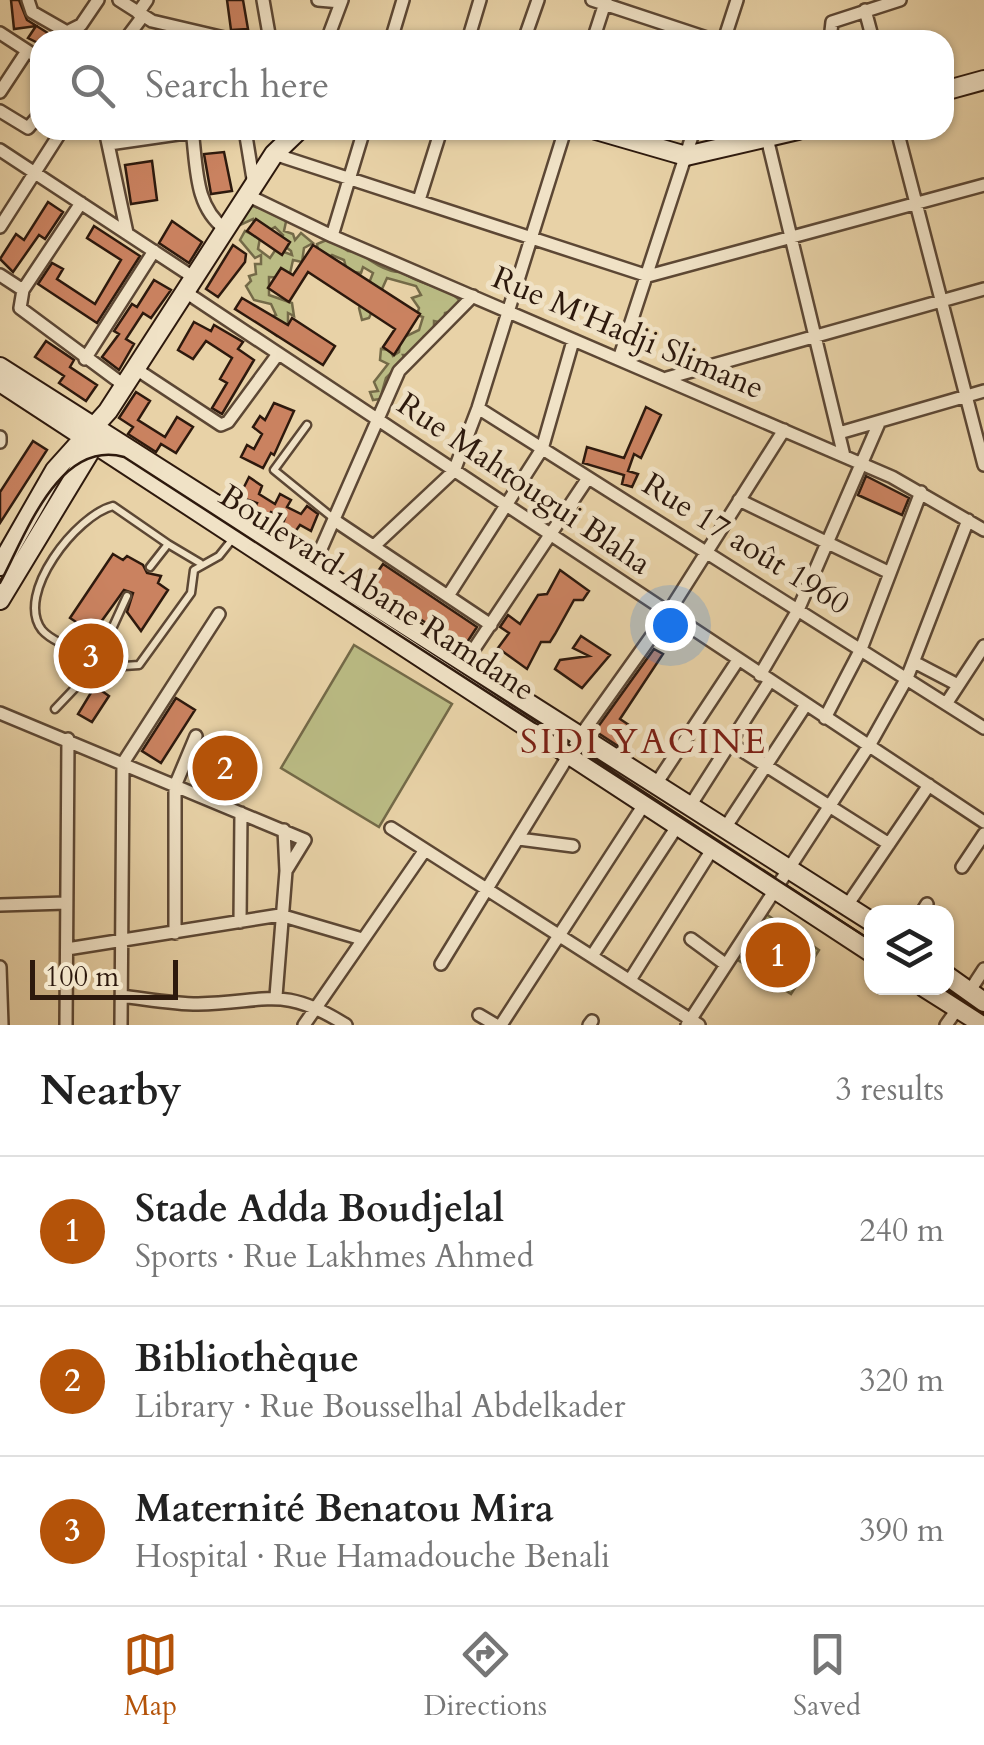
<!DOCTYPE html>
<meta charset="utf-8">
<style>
:root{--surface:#fff;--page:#f2f2f2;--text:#222;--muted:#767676;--line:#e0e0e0;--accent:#b45309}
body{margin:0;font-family:Cardo,serif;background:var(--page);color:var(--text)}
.controls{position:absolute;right:30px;bottom:30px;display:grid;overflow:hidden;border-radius:20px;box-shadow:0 2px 8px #0004}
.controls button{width:90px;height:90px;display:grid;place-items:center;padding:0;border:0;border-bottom:2px solid var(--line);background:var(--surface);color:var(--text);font:50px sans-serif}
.scale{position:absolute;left:30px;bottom:25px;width:148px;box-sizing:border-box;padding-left:10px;border:5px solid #2d190d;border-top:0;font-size:28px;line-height:35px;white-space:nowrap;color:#2d190d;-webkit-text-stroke:8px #f0e2c6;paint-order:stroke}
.you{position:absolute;left:670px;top:625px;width:35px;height:35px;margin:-25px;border:8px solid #fff;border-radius:50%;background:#1a73e8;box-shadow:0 0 0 15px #1a73e833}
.badge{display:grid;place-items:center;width:65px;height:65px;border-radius:50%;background:var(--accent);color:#fff;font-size:32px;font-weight:700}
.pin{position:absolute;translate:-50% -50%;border:5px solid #fff;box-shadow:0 2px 10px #0006}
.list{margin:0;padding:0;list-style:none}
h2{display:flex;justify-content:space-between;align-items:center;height:130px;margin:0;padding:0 40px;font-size:42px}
h2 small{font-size:32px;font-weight:400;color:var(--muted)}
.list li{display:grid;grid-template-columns:65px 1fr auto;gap:30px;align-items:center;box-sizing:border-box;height:150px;padding:0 40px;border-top:2px solid var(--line)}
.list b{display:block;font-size:38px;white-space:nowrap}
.list p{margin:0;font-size:32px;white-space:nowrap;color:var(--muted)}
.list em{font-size:32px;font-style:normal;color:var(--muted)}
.icon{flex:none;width:55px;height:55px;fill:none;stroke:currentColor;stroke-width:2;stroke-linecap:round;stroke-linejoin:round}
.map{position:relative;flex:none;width:984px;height:1025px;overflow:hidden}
.search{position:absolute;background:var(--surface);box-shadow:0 2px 8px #0004;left:30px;right:30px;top:30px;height:110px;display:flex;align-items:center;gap:25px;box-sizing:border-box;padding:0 35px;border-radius:30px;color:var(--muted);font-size:38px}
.sheet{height:580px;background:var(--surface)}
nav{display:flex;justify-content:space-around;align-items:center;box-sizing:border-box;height:140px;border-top:2px solid var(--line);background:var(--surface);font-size:28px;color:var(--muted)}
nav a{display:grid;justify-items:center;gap:5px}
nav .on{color:var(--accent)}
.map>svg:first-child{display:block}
.green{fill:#babb84;stroke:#746a48;stroke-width:2.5}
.building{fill:#ca8260;stroke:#2d190d;stroke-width:2.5}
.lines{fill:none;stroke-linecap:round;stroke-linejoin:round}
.lane-casing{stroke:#5c4734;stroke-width:11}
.street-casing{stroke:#5c4734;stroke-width:16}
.secondary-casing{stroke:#2d190d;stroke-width:22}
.lane{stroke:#f0e2c6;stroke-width:6}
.street{stroke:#f0e2c6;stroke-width:11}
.secondary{stroke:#f0e2c6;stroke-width:18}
.tram{stroke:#2d190d;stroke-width:2.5}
.labels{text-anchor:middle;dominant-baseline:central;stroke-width:10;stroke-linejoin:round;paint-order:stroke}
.street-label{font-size:32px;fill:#2d190d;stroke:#f0e2c6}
.neighbourhood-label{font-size:35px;letter-spacing:2.5px;fill:#7a1f14;stroke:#f0e2c6}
</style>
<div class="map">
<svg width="984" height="1025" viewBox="0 0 984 1025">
<rect width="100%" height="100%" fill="#e8d2a7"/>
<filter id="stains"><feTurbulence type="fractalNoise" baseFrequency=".002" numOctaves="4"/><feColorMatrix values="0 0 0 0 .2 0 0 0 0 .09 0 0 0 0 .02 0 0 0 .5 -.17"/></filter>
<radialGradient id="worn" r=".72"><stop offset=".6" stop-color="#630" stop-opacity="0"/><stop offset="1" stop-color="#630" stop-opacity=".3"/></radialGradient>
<path class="green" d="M253 206 287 217 284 231 293 234 295 240 301 233 313 243 304 248 302 262 293 260 289 278 269 277V295L292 303 294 316 288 313V329L277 336 268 329 267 318 276 315 271 304 254 300 246 286 251 281 249 276 256 274 255 264H261V255L255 258 240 240 245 231 260 238 258 249 270 258 276 249 292 255 291 251 278 241 283 235 275 227 268 231 256 228 253 219 240 225 237 216 245 207Z
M329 239 348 251 360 252C368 260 387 273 402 272 420 286 448 286 460 301L456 310 445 313 444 323 434 321V333L424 336 411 355H403L405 359 386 378 380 399 373 400 370 392 378 391 374 382 388 364 380 360 381 349 390 350 393 356 399 352 400 339 419 330 423 317 417 315 419 308 412 298 421 295 416 286 387 278 369 318 362 320 359 308 373 273 363 267 361 273 347 271 344 260 332 255 327 259 318 251 317 244Z
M354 645 452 704 379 827 281 768Z
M766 914 819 950 791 994 736 959Z"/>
<path class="building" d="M11 0H19L27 20 59 40H40V44L28 38 36 26 14 29Z
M227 0H243L248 29 231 30Z
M224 152 232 191 211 194 204 154Z
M152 161 157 200 131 204 125 165Z
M48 202 63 212 45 239 39 235 13 272 0 259 16 234 24 240Z
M256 219 290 242 282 255 247 231Z
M172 221 202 242 189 263 159 243Z
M94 226 140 256 97 323 38 284 52 263 63 269 57 279 95 304 121 260 87 238Z
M233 245 246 254 245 262 218 297 206 289Z
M313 245 420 314 394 355 383 347 395 329 308 272 289 302 268 288 281 268 293 275Z
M154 280 171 290 151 318 143 313 126 339 134 344 119 370 102 357 119 334 114 331 132 304 137 307Z
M242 298 288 325 292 318 335 346 323 365 235 309Z
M194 322 211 331 214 325 243 342 238 349 254 360 222 414 212 408 227 383 220 379 232 358 206 341 193 359 178 350Z
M46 341 74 360 70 367 97 385 86 401 59 383 64 376 35 357Z
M136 392 150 401 138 420 165 437 177 417 193 427 176 453 161 444 156 452 128 434 133 427 119 418Z
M274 403 294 411 274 455 271 453 263 468 241 457 247 445 254 449 262 434 253 427 260 416 265 420Z
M646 407 661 415 641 458 634 454 628 471 638 474 632 487 622 484 624 475 583 463 587 447 624 458Z
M33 441 47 450 0 523V492Z
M866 476 909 498 902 515 858 495Z
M249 477 262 486 259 494 275 504 280 494 291 500 287 507 301 514 307 506 318 514 311 531 300 525 295 532 282 526 285 518 271 512 266 520 253 512 257 503 239 497Z
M113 554 123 560 127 556 143 565 147 573 161 576 158 583 168 590 141 631 127 612 133 593 124 590 93 633 70 618Z
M383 564 477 627 464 647 368 586Z
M560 570 589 591 583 600H574L555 634 550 642H541L527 669 498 648 509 633 500 627 508 615 520 624 538 595 547 594Z
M581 636 610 655 582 688 555 669 560 660 589 656 573 648Z
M654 649 663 654 620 719 632 727 618 746 595 731Z
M95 686 109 696 92 722 78 714Z
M176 698 195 710 161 763 142 751Z"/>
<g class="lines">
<defs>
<path id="lane" d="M307 425 274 470 333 518
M150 567 168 544 200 563
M98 659C83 652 53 643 42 630 14 594 77 515 113 506L168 544
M94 668 139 665 191 593 194 570 219 556 235 536
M55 709 94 668 127 596"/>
<path id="street" d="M28 0 32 12 67 32 81 25 98 0
M119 0 152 21 233 40
M263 0 270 40
M318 0 341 2
M592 0 713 40
M865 10 873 40
M138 13 147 0
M0 33 40 59
M125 40 143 16
M327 40 342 0
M391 40 403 0
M468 40 480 0
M524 40 538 0
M593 40 606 0
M724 40 737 0
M830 40 832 22 900 0
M0 92 27 51
M0 111 28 128 40 114
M105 130 127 233
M192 130C197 166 194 206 225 229
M245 130 254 185
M897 130 984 465
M767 138 844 456
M109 144 192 132
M0 150 193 277
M274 154 648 276 984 185
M247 195 332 236 892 477 984 530
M419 200 441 130
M81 203 23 290 20 308 125 386
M0 227 62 130
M332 236 364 130
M0 275 23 290
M184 291 984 822
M85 359 154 251
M619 359 694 130
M136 369 221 425 228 422 278 354
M667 378 984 289
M478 408 984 728
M839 433 984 391
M0 437V442
M739 500 890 573
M334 520 491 625
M374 546 454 471 478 408 565 130
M313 567 399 371 473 296
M448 596 542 449 573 341
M914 662 958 685
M464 664 588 478
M760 675 798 610 879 423
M946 704 984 646
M0 713 305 840 286 871
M825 718 861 649 921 492
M730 743 889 844
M656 784 738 660
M690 806 769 682
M391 828 699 1025
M725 828 805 706
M519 839 573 846
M962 867 984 834
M0 905 66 903
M846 907 929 785
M922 912 927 904
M240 922 241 813
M175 933V786L196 736
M691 939 725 964
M67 949 280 915 362 939
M592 956 678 825
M441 964 581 735 668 613 784 430
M0 967 2 1025
M630 980 713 848
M969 992 984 969
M121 996C147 999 173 1004 198 1004 267 1003 281 984 346 1025
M276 996 286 871 284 830
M479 1015 496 1025
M66 1025 68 739
M121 1025 123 763 219 614
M304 1025 425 850
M501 1025 645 803
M589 1025 592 1021
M687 1025 870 744 907 678 968 520
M946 1025 958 1008"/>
<path id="secondary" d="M944 91 984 80
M596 130 686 156 798 130
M0 367 872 922
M0 382 872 953
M0 566 55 470 108 411 274 154 299 130
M0 600 100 435
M946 975 984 1002
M925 988 984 1025"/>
</defs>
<use href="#lane" class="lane-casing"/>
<use href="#street" class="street-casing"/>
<use href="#secondary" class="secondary-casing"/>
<use href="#lane" class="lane"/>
<use href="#street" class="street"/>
<use href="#secondary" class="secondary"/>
<path class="tram" d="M0 583C25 537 58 439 124 457L872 941
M942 988 984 1015"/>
</g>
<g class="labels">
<g class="street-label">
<text transform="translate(628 333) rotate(23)">Rue M'Hadji Slimane</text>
<text transform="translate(524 484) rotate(34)">Rue Mahtougui Blaha</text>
<text transform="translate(746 544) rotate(32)">Rue 17 août 1960</text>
<text transform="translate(377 593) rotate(33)">Boulevard Abane Ramdane</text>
</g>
<g class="neighbourhood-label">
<text x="644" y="742">SIDI YACINE</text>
</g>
</g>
<rect width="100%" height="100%" filter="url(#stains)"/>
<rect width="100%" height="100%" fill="url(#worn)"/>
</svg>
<div class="controls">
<button><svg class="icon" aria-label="layers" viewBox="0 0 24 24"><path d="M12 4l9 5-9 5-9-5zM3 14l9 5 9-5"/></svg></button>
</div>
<div class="scale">100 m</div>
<div class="you"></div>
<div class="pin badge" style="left:778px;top:955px">1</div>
<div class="pin badge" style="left:225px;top:768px">2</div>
<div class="pin badge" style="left:91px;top:656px">3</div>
<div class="search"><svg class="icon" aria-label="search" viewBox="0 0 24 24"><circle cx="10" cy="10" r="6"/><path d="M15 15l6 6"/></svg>Search here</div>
</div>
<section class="sheet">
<h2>Nearby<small>3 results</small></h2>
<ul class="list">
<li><span class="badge">1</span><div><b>Stade Adda Boudjelal</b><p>Sports · Rue Lakhmes Ahmed</p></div><em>240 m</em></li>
<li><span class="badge">2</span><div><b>Bibliothèque</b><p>Library · Rue Bousselhal Abdelkader</p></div><em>320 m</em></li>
<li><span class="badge">3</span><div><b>Maternité Benatou Mira</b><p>Hospital · Rue Hamadouche Benali</p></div><em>390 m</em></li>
</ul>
</section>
<nav>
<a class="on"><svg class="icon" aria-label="map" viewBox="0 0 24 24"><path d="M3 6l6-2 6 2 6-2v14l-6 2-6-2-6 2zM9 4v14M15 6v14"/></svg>Map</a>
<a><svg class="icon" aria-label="directions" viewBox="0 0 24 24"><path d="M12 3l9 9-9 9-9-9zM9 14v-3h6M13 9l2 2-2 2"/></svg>Directions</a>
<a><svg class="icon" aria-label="saved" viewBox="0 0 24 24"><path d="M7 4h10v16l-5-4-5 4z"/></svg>Saved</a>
</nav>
